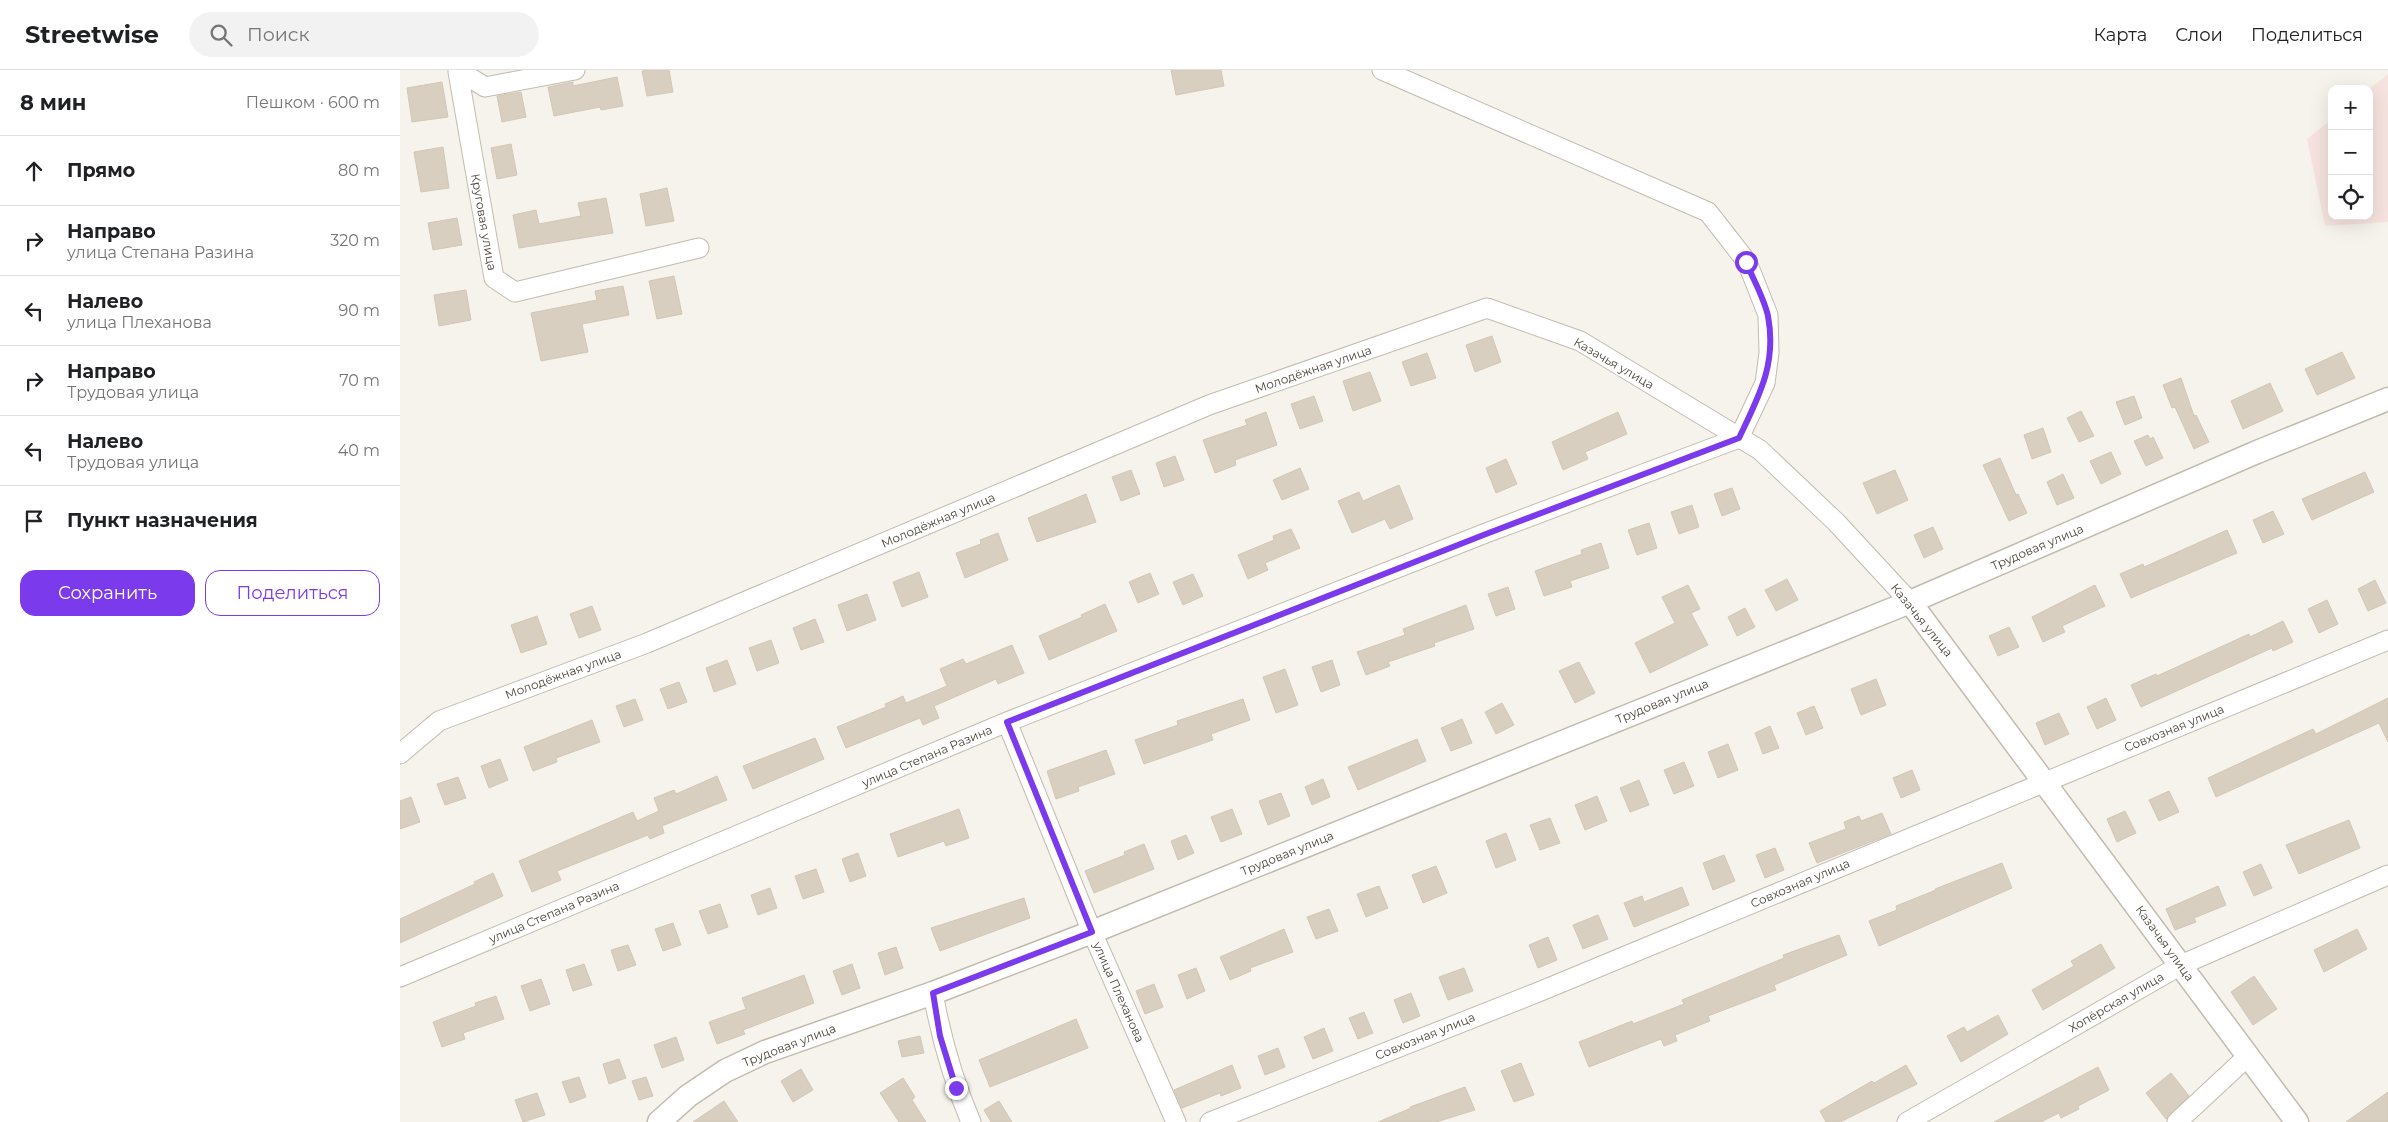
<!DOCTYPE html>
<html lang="ru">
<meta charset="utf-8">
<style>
:root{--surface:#fff;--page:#f2f2f2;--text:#202124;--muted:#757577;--line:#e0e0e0;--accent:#7c3aed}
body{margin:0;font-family:Montserrat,sans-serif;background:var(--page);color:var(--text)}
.controls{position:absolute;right:15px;top:15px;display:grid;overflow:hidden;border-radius:10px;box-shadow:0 5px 20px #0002}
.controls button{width:45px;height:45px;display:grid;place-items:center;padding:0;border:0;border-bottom:1px solid var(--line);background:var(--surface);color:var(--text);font:25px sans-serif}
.stop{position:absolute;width:15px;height:15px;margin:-11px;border:4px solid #7c3aed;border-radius:50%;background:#fff}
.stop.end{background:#7c3aed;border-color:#fff;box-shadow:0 1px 5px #0008}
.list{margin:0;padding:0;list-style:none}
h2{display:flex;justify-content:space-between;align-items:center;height:65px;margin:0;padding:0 20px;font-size:21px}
h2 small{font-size:16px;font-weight:400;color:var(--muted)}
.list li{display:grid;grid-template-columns:32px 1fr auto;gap:15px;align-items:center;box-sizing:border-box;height:70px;padding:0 20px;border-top:1px solid var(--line)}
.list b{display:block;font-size:19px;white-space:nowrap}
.list p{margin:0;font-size:16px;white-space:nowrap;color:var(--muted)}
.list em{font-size:16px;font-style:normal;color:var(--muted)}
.actions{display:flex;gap:10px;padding:15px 20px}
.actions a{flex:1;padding:11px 0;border:1px solid var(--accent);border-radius:15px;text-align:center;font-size:18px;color:var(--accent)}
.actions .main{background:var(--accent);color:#fff}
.icon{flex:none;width:28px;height:28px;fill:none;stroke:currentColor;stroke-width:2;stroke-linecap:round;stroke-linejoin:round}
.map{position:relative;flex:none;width:1988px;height:1052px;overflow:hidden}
header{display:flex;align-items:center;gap:30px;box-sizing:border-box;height:70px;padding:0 25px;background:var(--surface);border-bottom:1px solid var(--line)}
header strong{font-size:24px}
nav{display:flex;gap:28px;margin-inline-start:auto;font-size:18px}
.search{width:350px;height:45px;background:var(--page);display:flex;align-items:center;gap:12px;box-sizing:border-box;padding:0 18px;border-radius:28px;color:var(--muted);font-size:19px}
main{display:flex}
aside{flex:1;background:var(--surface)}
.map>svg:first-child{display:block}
.medical{fill:#f6e3e0}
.building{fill:#d8cfc1;stroke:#d3c7b4}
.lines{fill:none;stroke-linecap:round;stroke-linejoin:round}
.minor-casing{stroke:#c2bbae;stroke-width:21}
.tertiary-casing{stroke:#c2bbae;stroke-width:25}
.minor{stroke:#fff;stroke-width:19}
.tertiary{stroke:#fff;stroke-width:22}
.route{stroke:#7c3aed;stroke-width:6}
.labels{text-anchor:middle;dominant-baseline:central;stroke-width:4;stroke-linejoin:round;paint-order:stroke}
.street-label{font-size:12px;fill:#4b4439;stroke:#fff}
</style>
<header>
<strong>Streetwise</strong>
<div class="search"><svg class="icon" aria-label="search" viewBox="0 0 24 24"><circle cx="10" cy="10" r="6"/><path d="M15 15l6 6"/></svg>Поиск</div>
<nav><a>Карта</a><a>Слои</a><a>Поделиться</a></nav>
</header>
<main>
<aside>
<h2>8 мин<small>Пешком · 600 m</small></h2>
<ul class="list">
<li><svg class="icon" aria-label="ahead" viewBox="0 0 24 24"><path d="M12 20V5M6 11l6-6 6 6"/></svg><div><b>Прямо</b></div><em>80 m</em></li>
<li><svg class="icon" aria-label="right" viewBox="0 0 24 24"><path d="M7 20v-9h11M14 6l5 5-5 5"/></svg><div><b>Направо</b><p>улица Степана Разина</p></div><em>320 m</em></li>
<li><svg class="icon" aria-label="left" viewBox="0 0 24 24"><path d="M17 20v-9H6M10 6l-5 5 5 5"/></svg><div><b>Налево</b><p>улица Плеханова</p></div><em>90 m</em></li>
<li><svg class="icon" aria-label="right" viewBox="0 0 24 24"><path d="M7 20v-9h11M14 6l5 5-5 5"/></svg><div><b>Направо</b><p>Трудовая улица</p></div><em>70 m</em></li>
<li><svg class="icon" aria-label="left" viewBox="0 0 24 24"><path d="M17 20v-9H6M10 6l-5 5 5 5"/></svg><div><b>Налево</b><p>Трудовая улица</p></div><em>40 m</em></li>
<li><svg class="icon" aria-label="arrive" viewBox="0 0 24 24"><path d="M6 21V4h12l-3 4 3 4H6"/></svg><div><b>Пункт назначения</b></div></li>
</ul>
<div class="actions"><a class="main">Сохранить</a><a>Поделиться</a></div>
</aside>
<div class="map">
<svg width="1988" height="1052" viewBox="0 0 1988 1052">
<rect width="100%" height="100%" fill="#f6f3ec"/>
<path class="medical" d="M1988 4V152L1925 156 1907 69 1932 49V146H1969V19Z"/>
<path class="building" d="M249 0H269L273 22 247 26 242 1Z
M771 0H821L824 16 776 25Z
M217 7 223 36 201 40 200 37 154 46 148 17 173 12V16Z
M42 12 48 47 12 52 7 18Z
M121 22 126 47 102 52 97 26Z
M111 74 117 105 97 109 91 78Z
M43 77 49 118 21 122 14 82Z
M267 118 274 151 246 156 240 124Z
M206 128 213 163 119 178 113 145 136 140 139 154 181 146 178 133Z
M57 148 62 175 33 180 28 153Z
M274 206 282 244 257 249 249 211Z
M223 216 229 245 182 254 188 282 141 291 131 243 197 230 195 221Z
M66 220 71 250 39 256 34 225Z
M1092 266 1101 292 1075 302 1066 275Z
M1942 282 1955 308 1917 325 1905 299Z
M1027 283 1036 308 1011 316 1002 292Z
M970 302 981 331 953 341 943 311Z
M1781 308 1794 346 1796 345 1809 372 1794 379 1775 337 1772 338 1763 315Z
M1870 313 1883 341 1843 359 1831 331Z
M914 326 923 351 900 359 891 334Z
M1734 326 1742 348 1725 355 1716 332Z
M1681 341 1694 366 1679 372 1667 348Z
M866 342 877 375 835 390 836 395 815 403 803 370 847 355 845 350Z
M1218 342 1227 364 1185 382 1188 389 1163 400 1152 372Z
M1643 358 1651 382 1632 389 1624 365Z
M1748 365 1750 369 1753 367 1763 388 1746 396 1734 371Z
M1711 382 1721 404 1701 414 1690 391Z
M775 386 784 410 764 417 756 393Z
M1600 388 1616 425 1618 424 1627 443 1609 451 1583 395Z
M1106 389 1117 414 1096 423 1086 398Z
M900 398 909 419 882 430 873 410Z
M731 400 740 424 721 431 712 407Z
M1495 400 1508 430 1477 444 1463 413Z
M1965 402 1974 422 1912 450 1902 429Z
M1663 404 1674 428 1657 435 1647 412Z
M999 415 1013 449 990 459 985 449 952 463 938 431 959 422 963 431Z
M1332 418 1340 439 1322 446 1314 424Z
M686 424 696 452 637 472 628 448Z
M1292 435 1299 457 1279 464 1271 442Z
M1873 441 1884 464 1863 473 1853 450Z
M1249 453 1257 478 1237 485 1228 460Z
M1533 457 1543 479 1524 488 1514 465Z
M891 459 900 478 865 493 868 500 848 509 838 485 874 470 873 466Z
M1827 460 1837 483 1731 528 1720 504 1743 494 1744 497Z
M598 463 608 490 565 508 556 483 581 474 580 470Z
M1201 473 1209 498 1170 511 1172 517 1144 526 1135 501 1182 484 1181 480Z
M519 502 528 527 502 537 493 512Z
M750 503 759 524 738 533 729 512Z
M793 504 803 526 783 535 773 512Z
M1387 509 1398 530 1376 541 1365 520Z
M1975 510 1986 533 1968 541 1958 519Z
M1288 515 1300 539 1291 543 1308 575 1250 603 1235 573 1275 553 1262 527Z
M1695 515 1705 536 1662 556 1665 562 1643 572 1632 547Z
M1108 517 1115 539 1096 546 1088 524Z
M467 524 476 550 447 561 438 535Z
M1927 530 1938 554 1919 563 1908 539Z
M705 534 717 561 649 590 639 566 682 547 681 545Z
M1066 535 1074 559 1034 573 1035 576 988 592 990 596 966 605 957 582 1005 565 1003 559Z
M192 536 201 560 179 568 170 544Z
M1345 538 1355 557 1337 566 1328 547Z
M137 546 147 574 121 583 111 555Z
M415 549 424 572 401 580 393 558Z
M1883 551 1893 572 1873 581 1872 578 1741 637 1731 615 1756 604 1757 606 1849 564 1850 567Z
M1609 557 1619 577 1598 586 1589 566Z
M371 570 379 593 357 601 349 578Z
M612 575 624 603 598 614 596 609 534 636 539 648 523 655 520 648 446 678 437 657 486 637 485 634 503 626 506 633 547 616 540 599 563 589 566 594Z
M327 590 336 614 314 622 306 598Z
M932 590 940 615 921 622 912 597Z
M1179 592 1195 623 1175 633 1159 601Z
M885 599 898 635 876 643 863 607Z
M1476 609 1486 635 1461 645 1451 619Z
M279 612 287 632 268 639 260 619Z
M1706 628 1716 650 1697 659 1687 637Z
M1988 628V672L1979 653 1816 727 1808 708 1913 659 1916 664Z
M235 629 243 650 224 657 216 636Z
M843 629 850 650 811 664 813 670 744 694 735 670 778 655 777 651Z
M1102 633 1114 655 1096 664 1085 642Z
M1414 636 1423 658 1406 665 1397 643Z
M1659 643 1669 664 1645 675 1636 653Z
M1062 649 1072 673 1051 681 1041 658Z
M192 650 200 672 156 688 157 692 133 701 124 677Z
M1370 656 1379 678 1363 684 1355 663Z
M415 668 424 689 353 719 343 696Z
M1017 669 1026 691 958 720 948 697Z
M1328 674 1338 700 1318 708 1308 682Z
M706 680 715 704 678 717 679 721 656 729 647 701Z
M100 689 108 710 89 718 81 696Z
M1284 692 1294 716 1274 724 1264 700Z
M1512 700 1520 720 1501 728 1493 708Z
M317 706 327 730 262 756 264 763 250 769 248 765 157 801 161 810 132 822 119 791 233 742 237 751 259 741 254 728 274 720 276 724Z
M58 707 66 728 45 735 37 714Z
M923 709 930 727 912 735 905 717Z
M1239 710 1249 735 1230 742 1220 718Z
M1769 721 1779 742 1759 751 1749 730Z
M881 723 890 746 868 755 859 731Z
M1197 726 1207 751 1185 760 1175 735Z
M11 727 20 752 0 759V731Z
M559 739 569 768 546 776 544 771 498 787 490 764Z
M832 739 842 764 821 772 811 747Z
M1725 741 1736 763 1717 772 1707 749Z
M1482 743 1491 764 1417 793 1409 773 1446 759 1444 752 1459 746 1461 751Z
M1150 748 1160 773 1140 780 1130 755Z
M1949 750 1960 778 1899 804 1886 775Z
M1106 763 1116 790 1096 798 1086 771Z
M786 765 794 783 778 790 771 771Z
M744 774 754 799 694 823 685 801 725 785 724 782Z
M1375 778 1384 800 1365 808 1356 785Z
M458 783 466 806 450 812 442 789Z
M1324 785 1335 811 1313 820 1303 793Z
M1602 793 1612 818 1479 876 1469 851 1497 840 1496 836 1536 820 1535 819Z
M1861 794 1872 818 1854 826 1843 802Z
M1036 796 1047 823 1023 833 1012 805Z
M416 799 424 822 403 829 395 806Z
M93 803 103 826 0 873V849L75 814 74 812Z
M979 816 988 838 966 847 957 824Z
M1818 816 1826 835 1794 848 1796 852 1775 860 1766 839Z
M1282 817 1289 835 1234 857 1224 833 1242 826 1244 832Z
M370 818 377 838 358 845 351 825Z
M624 828 630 848 540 881 531 858Z
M320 834 328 857 308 864 299 841Z
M929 839 938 861 916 869 907 847Z
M1198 845 1208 869 1183 879 1173 855Z
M273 853 281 875 263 881 255 859Z
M884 859 893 882 850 898 851 901 830 910 820 887Z
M1957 859 1967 879 1924 902 1914 880Z
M1439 865 1447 885 1374 915 1376 920 1308 946 1310 951 1275 965 1277 971 1264 976 1261 969 1189 997 1179 972 1232 951 1233 954 1284 934 1282 930 1384 888 1383 885Z
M1148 867 1157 890 1138 898 1129 875Z
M1701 874 1715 898 1643 940 1632 920 1674 896 1671 891Z
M228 875 236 895 218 901 211 880Z
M496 877 503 898 485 905 478 883Z
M184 894 192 915 173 921 166 900Z
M452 894 460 918 442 925 433 901Z
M796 898 805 921 787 929 778 905Z
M1064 898 1073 921 1048 930 1039 907Z
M404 905 414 933 343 960 345 964 317 974 309 952 346 939 342 928Z
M1854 906 1877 939 1853 955 1831 922Z
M141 909 150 934 130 941 121 916Z
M754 914 763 937 745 944 736 921Z
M1011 923 1020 946 1003 953 994 930Z
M96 926 104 949 63 963 65 969 42 977 33 952 76 936 75 933Z
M964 942 973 963 958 969 949 948Z
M1598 945 1608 964 1561 992 1547 966 1564 957 1567 962Z
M676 949 688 978 590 1017 579 990Z
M924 958 933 981 913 989 904 967Z
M520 966 524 983 502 987 498 971Z
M276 967 284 990 262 998 254 975Z
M878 978 885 997 865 1005 858 986Z
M219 989 226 1008 209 1014 203 994Z
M1121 993 1134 1025 1114 1032 1101 1001Z
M832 995 841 1018 821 1026 820 1023 782 1038 774 1020Z
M1506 995 1517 1014 1440 1052H1426L1420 1041 1472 1011 1474 1013Z
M1698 997 1709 1020 1678 1036 1679 1039 1661 1048 1659 1043 1641 1052H1594Z
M401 999 413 1020 393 1032 381 1011Z
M1771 1003 1789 1026 1766 1049 1746 1023Z
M179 1007 186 1027 170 1033 162 1012Z
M246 1007 253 1026 239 1030 232 1011Z
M503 1008 515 1027 512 1030 526 1052H499L480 1023Z
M1065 1017 1075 1040 1036 1052H978L1011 1038 1010 1037Z
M1988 1022V1052H1946Z
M137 1023 145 1045 123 1052 115 1030Z
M324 1031 338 1052H293Z
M599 1031 612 1052H591L584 1040Z"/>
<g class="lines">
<defs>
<path id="minor" d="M58 0 85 17 175 0
M58 2 94 208 115 222 299 178
M607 652 692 862 776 1052
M0 684 39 651 247 573 809 335 1087 238 1180 271 1360 380 1436 452 1510 532
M0 907 607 652 1086 463 1339 368 1365 313 1369 283 1368 245 1347 192 1308 142 982 0
M533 923C541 968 553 1010 571 1052
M810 1052 1141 921 1988 570
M1507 1052 1781 895 1988 805
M1777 1052 1848 986"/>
<path id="tertiary" d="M1510 532 1897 1052
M259 1052 288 1026 325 1001 365 982 533 923 692 862 1510 532 1857 382 1988 329"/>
</defs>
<use href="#minor" class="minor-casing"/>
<use href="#tertiary" class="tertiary-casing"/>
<use href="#minor" class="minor"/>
<use href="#tertiary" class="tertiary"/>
</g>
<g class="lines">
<path class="route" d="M556 1018 540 966 533 923 692 862 607 652 1086 464 1339 368C1359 326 1377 294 1368 246 1364 228 1353 209 1346 192"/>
</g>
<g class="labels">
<g class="street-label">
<text transform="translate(84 152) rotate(80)">Круговая улица</text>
<text transform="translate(1214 293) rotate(30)">Казачья улица</text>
<text transform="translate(913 299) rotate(-19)">Молодёжная улица</text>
<text transform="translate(538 450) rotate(-23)">Молодёжная улица</text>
<text transform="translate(1637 477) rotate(-23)">Трудовая улица</text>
<text transform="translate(1522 550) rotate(51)">Казачья улица</text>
<text transform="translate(163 604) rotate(-20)">Молодёжная улица</text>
<text transform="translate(1262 631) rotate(-22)">Трудовая улица</text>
<text transform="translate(1774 658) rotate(-22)">Совхозная улица</text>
<text transform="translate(527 686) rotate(-23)">улица Степана Разина</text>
<text transform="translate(887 783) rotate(-22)">Трудовая улица</text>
<text transform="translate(1400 813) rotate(-23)">Совхозная улица</text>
<text transform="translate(154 842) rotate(-23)">улица Степана Разина</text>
<text transform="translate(1765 873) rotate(54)">Казачья улица</text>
<text transform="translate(719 922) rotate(66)">улица Плеханова</text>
<text transform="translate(1716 932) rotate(-30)">Хопёрская улица</text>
<text transform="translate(1025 966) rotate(-22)">Совхозная улица</text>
<text transform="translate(389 975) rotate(-21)">Трудовая улица</text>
</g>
</g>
</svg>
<div class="controls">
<button>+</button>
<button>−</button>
<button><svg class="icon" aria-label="locate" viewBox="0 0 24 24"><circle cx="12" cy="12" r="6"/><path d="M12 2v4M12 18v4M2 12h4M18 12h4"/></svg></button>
</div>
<div class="stop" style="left:1346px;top:192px"></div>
<div class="stop end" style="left:556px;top:1018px"></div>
</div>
</main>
